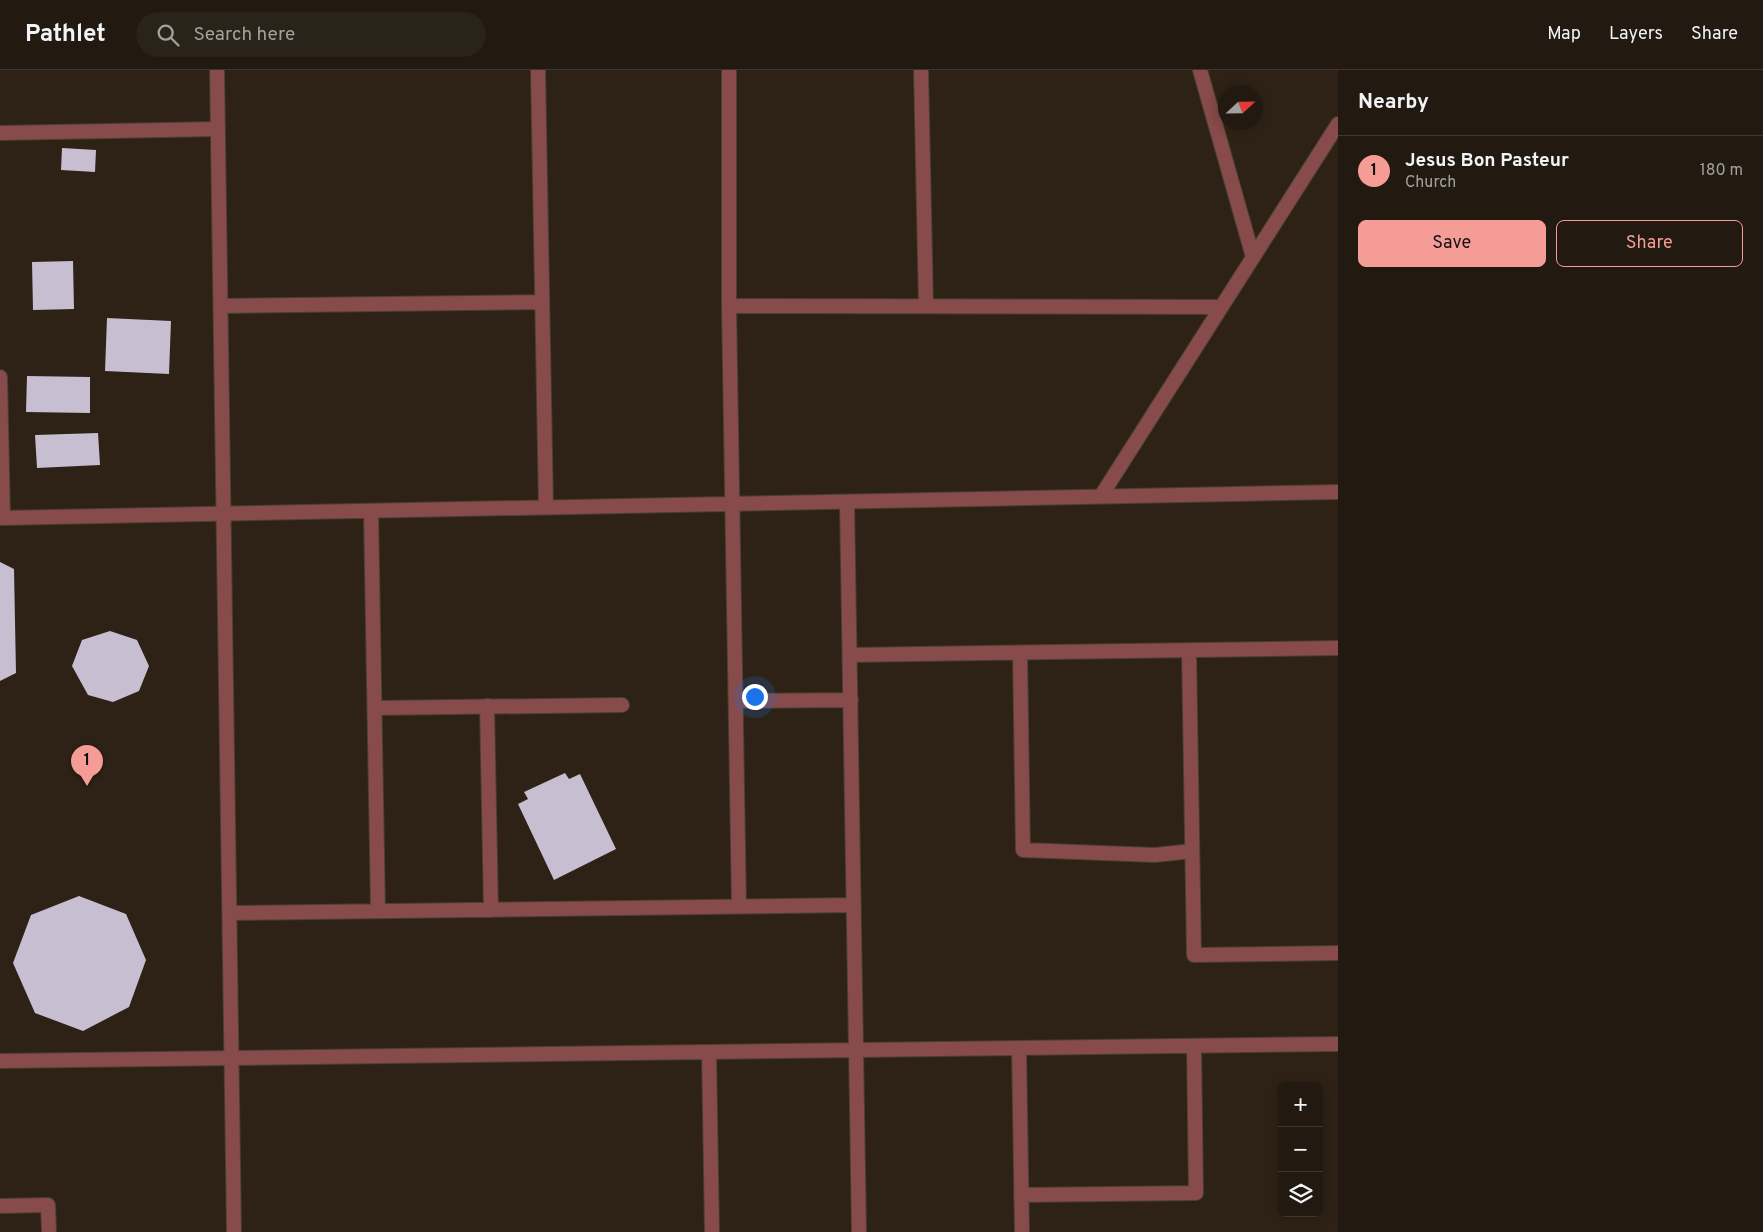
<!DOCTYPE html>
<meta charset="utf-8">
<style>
:root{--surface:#221a10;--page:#2a2319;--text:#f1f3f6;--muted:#a2a19f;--line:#3f3830;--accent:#f59c96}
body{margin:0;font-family:Overpass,sans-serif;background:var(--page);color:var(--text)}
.controls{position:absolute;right:15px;bottom:15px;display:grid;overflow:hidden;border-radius:8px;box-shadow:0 2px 12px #0003}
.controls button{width:45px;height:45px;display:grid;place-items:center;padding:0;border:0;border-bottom:1px solid var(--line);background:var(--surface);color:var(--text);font:25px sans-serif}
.compass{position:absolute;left:1218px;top:15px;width:45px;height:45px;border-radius:50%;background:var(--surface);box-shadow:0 2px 12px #0003;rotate:68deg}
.you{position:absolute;left:754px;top:626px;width:18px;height:18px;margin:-12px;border:4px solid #fff;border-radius:50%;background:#1a73e8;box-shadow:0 0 0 8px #1a73e833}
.badge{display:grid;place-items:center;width:32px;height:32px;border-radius:50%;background:var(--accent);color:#111;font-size:16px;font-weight:700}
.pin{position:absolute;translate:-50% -41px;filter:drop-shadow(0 1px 2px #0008)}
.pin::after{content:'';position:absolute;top:26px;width:18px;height:15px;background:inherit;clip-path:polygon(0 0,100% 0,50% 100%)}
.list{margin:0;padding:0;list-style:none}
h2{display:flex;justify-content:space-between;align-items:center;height:65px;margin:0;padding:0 20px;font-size:21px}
h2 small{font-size:16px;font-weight:400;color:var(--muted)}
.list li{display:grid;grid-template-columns:32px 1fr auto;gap:15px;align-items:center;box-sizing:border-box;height:70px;padding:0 20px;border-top:1px solid var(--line)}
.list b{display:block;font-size:19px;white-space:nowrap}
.list p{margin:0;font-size:16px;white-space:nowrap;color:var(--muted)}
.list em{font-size:16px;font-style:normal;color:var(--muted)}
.actions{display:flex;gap:10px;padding:15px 20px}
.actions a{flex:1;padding:11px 0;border:1px solid var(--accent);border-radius:8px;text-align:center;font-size:18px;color:var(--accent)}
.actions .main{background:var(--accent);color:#111}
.icon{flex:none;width:28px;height:28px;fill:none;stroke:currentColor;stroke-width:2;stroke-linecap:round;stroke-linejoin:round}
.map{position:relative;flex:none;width:1338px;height:1162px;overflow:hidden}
header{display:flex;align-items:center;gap:30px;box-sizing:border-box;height:70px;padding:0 25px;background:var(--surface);border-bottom:1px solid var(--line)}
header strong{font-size:24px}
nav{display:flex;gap:28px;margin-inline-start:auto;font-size:18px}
.search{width:350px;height:45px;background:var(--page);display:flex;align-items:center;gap:12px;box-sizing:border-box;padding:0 18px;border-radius:28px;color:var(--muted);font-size:19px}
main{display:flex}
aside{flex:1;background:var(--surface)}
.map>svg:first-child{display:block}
.building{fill:#c7bed1}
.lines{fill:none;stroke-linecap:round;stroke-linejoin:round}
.minor-casing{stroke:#493f32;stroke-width:16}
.tertiary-casing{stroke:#493f32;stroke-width:16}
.minor{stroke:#864b4a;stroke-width:14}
.tertiary{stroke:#864b4a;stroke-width:14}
</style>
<header>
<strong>Pathlet</strong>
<div class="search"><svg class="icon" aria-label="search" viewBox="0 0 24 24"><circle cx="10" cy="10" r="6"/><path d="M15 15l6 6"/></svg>Search here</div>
<nav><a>Map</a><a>Layers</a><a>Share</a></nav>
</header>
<main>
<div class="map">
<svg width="1338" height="1162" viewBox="0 0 1338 1162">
<rect width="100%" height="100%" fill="#2d2215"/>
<path class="building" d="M62 78 96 80 95 102 61 100Z
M73 191 74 239 33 240 32 192Z
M107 248 171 251 169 304 105 301Z
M27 306 90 307V343L26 342Z
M98 363 100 395 37 398 35 365Z
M0 492 14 499 16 603 0 611Z
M110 561 137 570 149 596 139 621 113 632 88 625 72 596 82 570Z
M565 703 569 709 580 704 616 779 554 810 518 734 528 729 524 722Z
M79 826 126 844 146 890 129 937 83 961 35 943 13 893 31 845Z"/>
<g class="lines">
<defs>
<path id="minor" d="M538 0 546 437
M729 0V236L739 836
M921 0 926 236
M1200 0 1253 187
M0 63 218 59
M221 236 542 232
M729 236 1221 237
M0 307 3 448
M1101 426 1338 54
M847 432 859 1162
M371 441 378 841
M0 448 1338 422
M1189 580 1194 885 1338 883
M1020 583 1023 780 1155 785 1192 781
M850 585 1338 578
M736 631 851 630
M487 636 491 840
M375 638 622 635
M230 843 854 835
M1019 978 1022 1162
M709 982 712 1162
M0 991 1338 974
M1021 1125 1196 1123 1194 976
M0 1136 48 1135 49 1162"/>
<path id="tertiary" d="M217 0 234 1162"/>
</defs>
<use href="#minor" class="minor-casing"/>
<use href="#tertiary" class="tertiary-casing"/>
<use href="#minor" class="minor"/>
<use href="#tertiary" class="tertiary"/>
</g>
</svg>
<div class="controls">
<button>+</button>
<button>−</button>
<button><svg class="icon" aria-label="layers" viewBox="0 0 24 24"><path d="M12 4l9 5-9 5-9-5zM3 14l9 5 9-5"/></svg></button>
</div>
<svg class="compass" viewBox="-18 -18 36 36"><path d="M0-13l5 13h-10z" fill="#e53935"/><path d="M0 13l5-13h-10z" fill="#a2a19f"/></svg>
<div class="you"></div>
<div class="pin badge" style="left:87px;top:716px">1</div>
</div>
<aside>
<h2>Nearby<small></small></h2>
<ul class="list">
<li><span class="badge">1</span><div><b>Jesus Bon Pasteur</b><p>Church</p></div><em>180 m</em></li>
</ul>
<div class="actions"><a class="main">Save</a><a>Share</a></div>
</aside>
</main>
